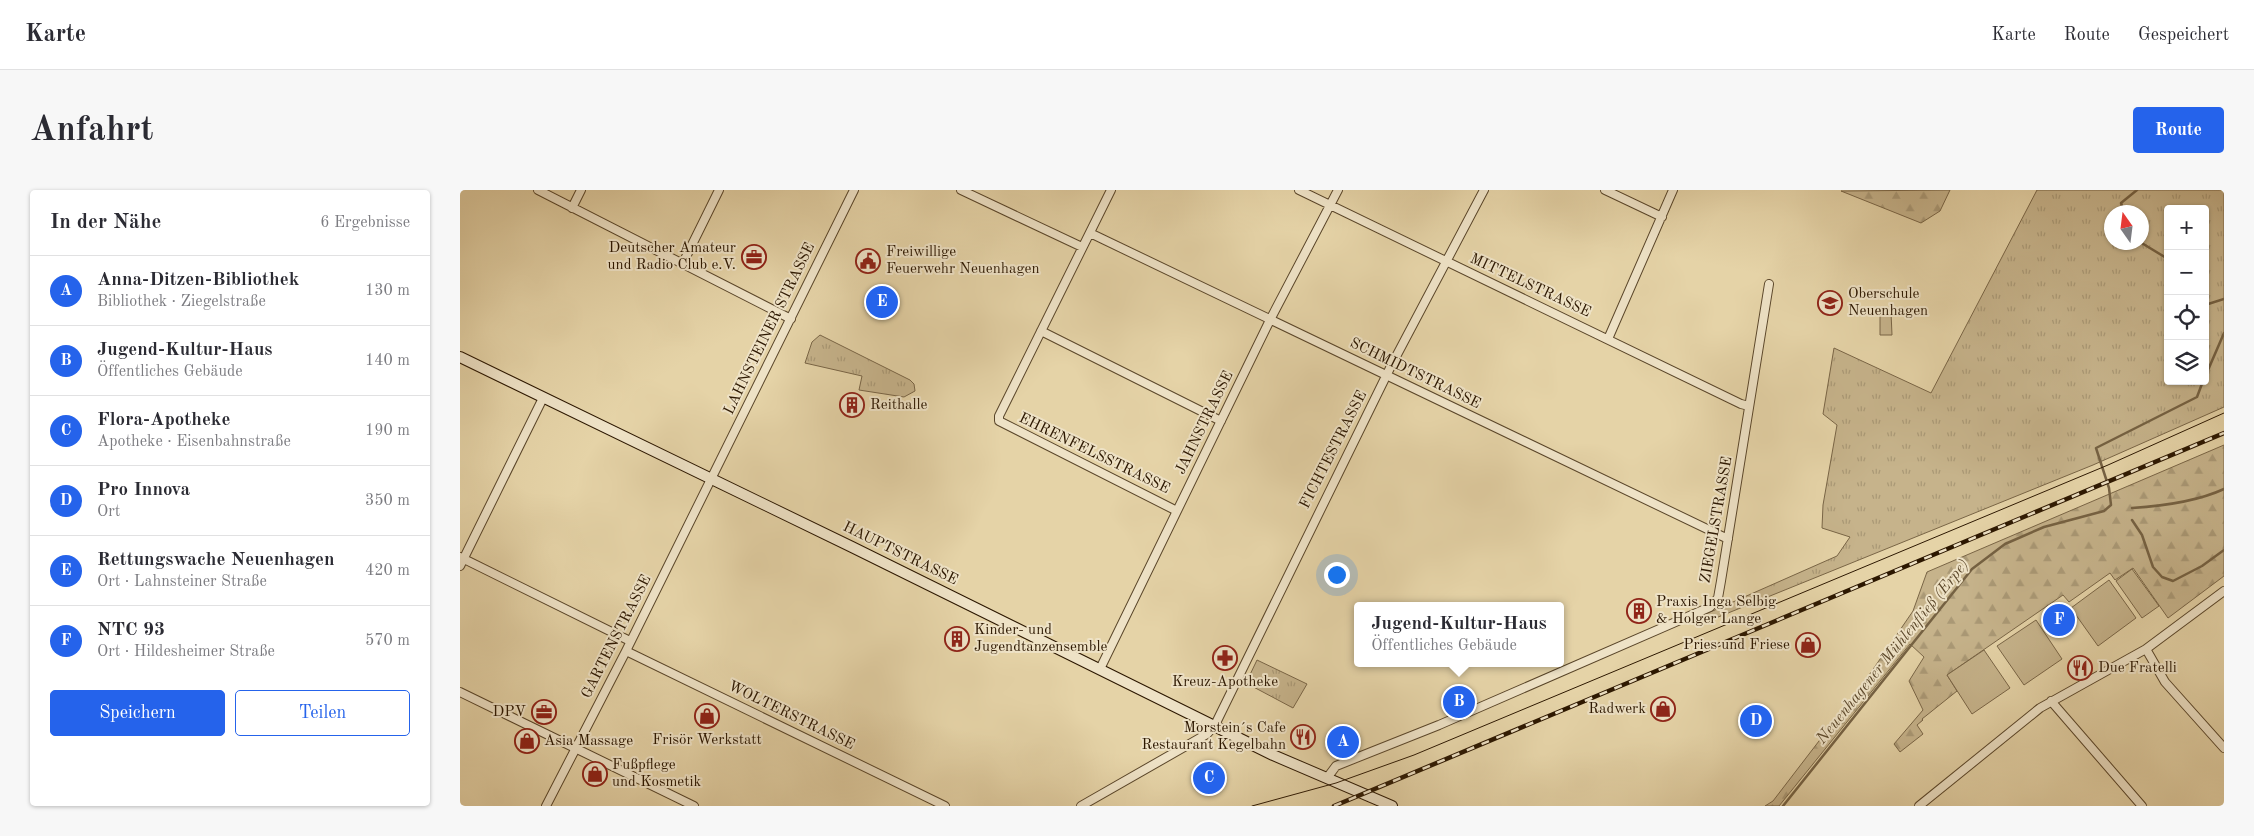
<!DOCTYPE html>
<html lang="de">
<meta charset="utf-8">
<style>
:root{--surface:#fff;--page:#f7f7f7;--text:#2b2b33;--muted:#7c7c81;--line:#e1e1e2;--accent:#2563eb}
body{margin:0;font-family:"Old Standard TT",serif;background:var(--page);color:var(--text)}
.controls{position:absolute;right:15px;top:15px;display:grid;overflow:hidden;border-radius:5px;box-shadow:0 1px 4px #0004}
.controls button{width:45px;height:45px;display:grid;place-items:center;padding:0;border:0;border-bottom:1px solid var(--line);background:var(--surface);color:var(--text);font:25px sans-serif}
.compass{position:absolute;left:1644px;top:15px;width:45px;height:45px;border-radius:50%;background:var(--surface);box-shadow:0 1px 4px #0004;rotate:346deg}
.you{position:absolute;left:876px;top:384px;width:18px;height:18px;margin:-12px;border:4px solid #fff;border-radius:50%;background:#1a73e8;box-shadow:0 0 0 8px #1a73e833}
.badge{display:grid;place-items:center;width:32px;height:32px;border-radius:50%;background:var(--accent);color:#fff;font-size:16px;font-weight:700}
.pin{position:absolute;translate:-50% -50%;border:2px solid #fff;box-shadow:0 1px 5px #0006}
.popup{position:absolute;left:894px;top:412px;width:210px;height:65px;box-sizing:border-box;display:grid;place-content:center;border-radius:5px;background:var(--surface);filter:drop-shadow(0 1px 4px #0005);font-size:16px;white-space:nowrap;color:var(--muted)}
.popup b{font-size:19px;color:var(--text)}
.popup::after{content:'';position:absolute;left:50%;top:100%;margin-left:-10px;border:10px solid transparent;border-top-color:var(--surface)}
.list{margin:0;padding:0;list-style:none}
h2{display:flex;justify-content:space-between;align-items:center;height:65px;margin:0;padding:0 20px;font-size:21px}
h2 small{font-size:16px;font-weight:400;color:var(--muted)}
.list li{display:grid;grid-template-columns:32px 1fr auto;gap:15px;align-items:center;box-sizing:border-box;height:70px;padding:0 20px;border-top:1px solid var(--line)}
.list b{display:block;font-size:19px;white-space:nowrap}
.list p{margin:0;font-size:16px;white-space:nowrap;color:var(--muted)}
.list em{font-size:16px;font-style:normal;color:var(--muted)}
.actions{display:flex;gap:10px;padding:15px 20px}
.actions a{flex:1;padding:11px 0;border:1px solid var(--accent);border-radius:5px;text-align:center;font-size:18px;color:var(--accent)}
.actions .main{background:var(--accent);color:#fff}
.icon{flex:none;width:28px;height:28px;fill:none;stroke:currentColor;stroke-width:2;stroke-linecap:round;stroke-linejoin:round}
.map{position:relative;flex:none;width:1764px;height:616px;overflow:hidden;border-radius:5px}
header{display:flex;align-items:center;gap:30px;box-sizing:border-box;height:70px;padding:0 25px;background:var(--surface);border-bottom:1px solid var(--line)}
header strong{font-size:24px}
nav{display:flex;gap:28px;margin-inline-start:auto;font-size:18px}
.intro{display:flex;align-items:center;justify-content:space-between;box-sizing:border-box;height:120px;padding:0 30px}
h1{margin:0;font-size:35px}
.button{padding:12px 22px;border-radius:5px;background:var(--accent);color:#fff;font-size:18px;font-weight:700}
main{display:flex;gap:30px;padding:0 30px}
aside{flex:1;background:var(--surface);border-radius:5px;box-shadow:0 1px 4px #0004}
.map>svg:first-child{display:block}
.grass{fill:url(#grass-tufts);stroke:#796546;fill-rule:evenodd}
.forest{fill:url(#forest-firs);stroke:#796546}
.pitch{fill:#c6b38b;stroke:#796546}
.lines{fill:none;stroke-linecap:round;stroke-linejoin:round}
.stream{stroke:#756142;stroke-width:2.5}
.street-casing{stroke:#5a462a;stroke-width:10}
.secondary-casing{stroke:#2c1700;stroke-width:12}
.street{stroke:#eee2c6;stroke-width:8}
.secondary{stroke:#eee2c6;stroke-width:10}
.tram{stroke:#2c1700;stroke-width:1}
.rail-casing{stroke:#2c1700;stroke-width:4.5}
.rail{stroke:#eee2c6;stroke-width:2.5;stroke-dasharray:8;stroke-linecap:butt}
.labels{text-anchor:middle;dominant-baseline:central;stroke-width:4;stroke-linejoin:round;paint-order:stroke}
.poi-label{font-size:15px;fill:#2c1700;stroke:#eee2c6;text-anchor:start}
.street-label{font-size:15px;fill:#2c1700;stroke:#eee2c6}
.water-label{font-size:16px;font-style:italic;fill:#5d492c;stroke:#eee2c6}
</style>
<header>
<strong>Karte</strong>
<nav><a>Karte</a><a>Route</a><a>Gespeichert</a></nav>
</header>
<div class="intro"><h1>Anfahrt</h1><a class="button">Route</a></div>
<main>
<aside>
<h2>In der Nähe<small>6 Ergebnisse</small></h2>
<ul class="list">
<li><span class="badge">A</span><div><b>Anna-Ditzen-Bibliothek</b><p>Bibliothek · Ziegelstraße</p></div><em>130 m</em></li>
<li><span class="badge">B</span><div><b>Jugend-Kultur-Haus</b><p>Öffentliches Gebäude</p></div><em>140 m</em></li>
<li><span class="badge">C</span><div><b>Flora-Apotheke</b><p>Apotheke · Eisenbahnstraße</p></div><em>190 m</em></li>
<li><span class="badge">D</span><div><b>Pro Innova</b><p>Ort</p></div><em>350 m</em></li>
<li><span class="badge">E</span><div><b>Rettungswache Neuenhagen</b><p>Ort · Lahnsteiner Straße</p></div><em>420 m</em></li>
<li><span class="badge">F</span><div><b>NTC 93</b><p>Ort · Hildesheimer Straße</p></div><em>570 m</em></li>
</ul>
<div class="actions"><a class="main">Speichern</a><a>Teilen</a></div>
</aside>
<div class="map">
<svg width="1764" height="616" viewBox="0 0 1764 616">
<defs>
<pattern id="grass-tufts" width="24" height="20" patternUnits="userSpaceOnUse" patternTransform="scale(1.25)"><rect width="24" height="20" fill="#c6b38b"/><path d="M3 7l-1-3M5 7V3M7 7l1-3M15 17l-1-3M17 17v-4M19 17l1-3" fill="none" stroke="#aa9976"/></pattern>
<pattern id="forest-firs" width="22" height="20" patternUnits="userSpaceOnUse" patternTransform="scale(1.25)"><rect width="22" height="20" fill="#c6b38b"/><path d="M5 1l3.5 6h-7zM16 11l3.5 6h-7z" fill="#aa9976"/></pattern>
</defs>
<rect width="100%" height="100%" fill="#e5d3a7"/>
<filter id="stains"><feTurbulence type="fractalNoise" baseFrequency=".004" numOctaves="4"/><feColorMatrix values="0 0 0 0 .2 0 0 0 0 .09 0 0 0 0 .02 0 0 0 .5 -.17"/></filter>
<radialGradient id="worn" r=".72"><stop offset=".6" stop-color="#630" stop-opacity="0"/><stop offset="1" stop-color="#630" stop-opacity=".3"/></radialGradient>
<path class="grass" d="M1577 0H1764V217L1633 275 1241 434 1239 427 1377 366 1390 347 1362 338 1363 315 1377 235 1363 224 1374 158 1471 203ZM1708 19H1745V191H1708ZM1652 22H1682V52H1652Z
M360 145 450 190 454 194 455 201 444 207 399 200 402 186 345 173 352 152Z
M797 470 847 494 833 518 786 493Z"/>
<path class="forest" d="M1490 0 1480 21 1461 33 1381 1Z
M1764 255V386L1708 428 1673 378 1655 390 1650 383 1609 412 1603 405 1487 485 1497 501 1462 529 1463 530 1457 535 1463 544 1440 562 1434 554 1463 520 1449 491 1464 467 1450 454 1319 616H1305L1313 611 1405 491 1453 421 1467 382Z"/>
<path class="pitch" d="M1431 122 1432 145H1420V123Z
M1672 379 1699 416 1682 428 1656 391Z
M1649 390 1676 428 1638 456 1611 418Z
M1576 430 1602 469 1564 495 1537 456Z
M1524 460 1550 498 1512 524 1487 485Z"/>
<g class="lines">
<path class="stream" d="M1664 22 1661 13 1677 0
M1680 52 1708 69
M1745 115 1764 109
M1745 187 1764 143
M1672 318C1703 316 1736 312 1764 299
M1672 330 1682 345 1693 377 1702 387 1713 391 1742 376 1764 360
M1323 616 1512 379 1545 354 1584 337 1644 321 1651 315 1649 298 1636 258 1737 207 1743 191"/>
<defs>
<path id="street" d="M78 0 331 129
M501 0 622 57
M651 0 539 226V231L717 321
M839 0 1281 214 1289 216
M1145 0 1202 27
M112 18 121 0
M630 43 1268 349
M223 73 259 0
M581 141 761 231
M1148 149 1213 0
M0 367 170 451
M0 376 83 208
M1686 459 1705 492 1764 558
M166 461 485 616
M640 479 810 130 878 0
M0 502 234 616
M1591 511 1682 616
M867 588 876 576 979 535 1250 417 1258 408 1261 391 1309 94
M86 616 166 461 394 0
M621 616 747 544 755 535 930 178 1024 0
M1459 616 1580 518 1686 459 1764 401"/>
<path id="secondary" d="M0 167 392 357 813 565 932 616"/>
</defs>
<use href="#street" class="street-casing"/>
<use href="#secondary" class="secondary-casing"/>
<use href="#street" class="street"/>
<use href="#secondary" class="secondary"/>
<path class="tram" d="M792 616 876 593 954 565 1648 275 1764 223"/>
<defs>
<path id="rail" d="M874 616 1764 243"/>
</defs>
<use href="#rail" class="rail-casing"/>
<use href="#rail" class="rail"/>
</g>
<defs>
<symbol id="office-ring" viewBox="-11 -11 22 22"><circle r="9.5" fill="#eee2c6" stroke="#8f2418" stroke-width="1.5"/><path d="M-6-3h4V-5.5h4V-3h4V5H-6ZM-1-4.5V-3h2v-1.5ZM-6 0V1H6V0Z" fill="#8f2418"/></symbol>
<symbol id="civic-ring" viewBox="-11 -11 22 22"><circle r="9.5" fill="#eee2c6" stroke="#8f2418" stroke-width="1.5"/><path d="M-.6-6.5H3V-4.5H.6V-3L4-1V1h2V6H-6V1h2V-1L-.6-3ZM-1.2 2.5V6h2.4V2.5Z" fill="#8f2418"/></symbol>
<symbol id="school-ring" viewBox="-11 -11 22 22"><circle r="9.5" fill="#eee2c6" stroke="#8f2418" stroke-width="1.5"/><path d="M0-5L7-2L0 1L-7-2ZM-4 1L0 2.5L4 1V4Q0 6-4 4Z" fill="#8f2418"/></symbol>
<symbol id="building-ring" viewBox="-11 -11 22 22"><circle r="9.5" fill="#eee2c6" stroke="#8f2418" stroke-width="1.5"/><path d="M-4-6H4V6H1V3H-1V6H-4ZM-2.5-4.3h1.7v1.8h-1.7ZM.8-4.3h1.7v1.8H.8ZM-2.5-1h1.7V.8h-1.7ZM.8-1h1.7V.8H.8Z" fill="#8f2418"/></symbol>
<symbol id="shop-ring" viewBox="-11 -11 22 22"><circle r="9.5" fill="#eee2c6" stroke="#8f2418" stroke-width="1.5"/><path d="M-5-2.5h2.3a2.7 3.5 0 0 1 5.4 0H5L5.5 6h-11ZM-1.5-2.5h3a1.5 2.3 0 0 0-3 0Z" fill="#8f2418"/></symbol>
<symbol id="pharmacy-ring" viewBox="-11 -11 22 22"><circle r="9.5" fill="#eee2c6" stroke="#8f2418" stroke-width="1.5"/><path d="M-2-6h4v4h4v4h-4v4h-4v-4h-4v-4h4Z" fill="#8f2418"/></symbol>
<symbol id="restaurant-ring" viewBox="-11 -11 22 22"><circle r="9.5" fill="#eee2c6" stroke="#8f2418" stroke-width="1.5"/><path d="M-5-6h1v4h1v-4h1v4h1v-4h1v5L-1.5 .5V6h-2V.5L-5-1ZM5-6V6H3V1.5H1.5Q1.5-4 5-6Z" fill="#8f2418"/></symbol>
</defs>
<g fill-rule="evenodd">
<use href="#office-ring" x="280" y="53" width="28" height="28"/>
<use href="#civic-ring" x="394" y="57" width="28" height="28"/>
<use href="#school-ring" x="1356" y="99" width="28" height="28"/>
<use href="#building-ring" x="378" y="201" width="28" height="28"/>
<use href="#building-ring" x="1165" y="407" width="28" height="28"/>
<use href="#building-ring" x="483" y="435" width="28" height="28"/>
<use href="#shop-ring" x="1334" y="441" width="28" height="28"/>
<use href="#pharmacy-ring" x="751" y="454" width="28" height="28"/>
<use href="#restaurant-ring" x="1606" y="464" width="28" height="28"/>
<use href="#shop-ring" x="1189" y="505" width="28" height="28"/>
<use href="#office-ring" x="70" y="508" width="28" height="28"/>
<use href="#shop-ring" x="233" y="512" width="28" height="28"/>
<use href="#restaurant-ring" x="829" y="533" width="28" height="28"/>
<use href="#shop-ring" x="53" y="537" width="28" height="28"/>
<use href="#shop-ring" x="121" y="570" width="28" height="28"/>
</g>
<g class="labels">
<g class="poi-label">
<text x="276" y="58" text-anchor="end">Deutscher Amateur<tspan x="276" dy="17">und Radio Club e.V.</tspan></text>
<text x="426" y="62">Freiwillige<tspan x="426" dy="17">Feuerwehr Neuenhagen</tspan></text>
<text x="1388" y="104">Oberschule<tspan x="1388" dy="17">Neuenhagen</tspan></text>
<text x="410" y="215">Reithalle</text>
<text x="1196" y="412">Praxis Inga Selbig<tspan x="1196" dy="17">&amp; Holger Lange</tspan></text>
<text x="514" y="440">Kinder- und<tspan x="514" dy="17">Jugendtanzensemble</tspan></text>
<text x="1330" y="455" text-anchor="end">Pries und Friese</text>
<text x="1638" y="478">Due Fratelli</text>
<text x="765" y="492" text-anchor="middle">Kreuz-Apotheke</text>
<text x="1186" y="519" text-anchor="end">Radwerk</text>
<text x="66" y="522" text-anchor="end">DPV</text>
<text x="826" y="538" text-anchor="end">Morstein´s Cafe<tspan x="826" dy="17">Restaurant Kegelbahn</tspan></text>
<text x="247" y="550" text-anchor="middle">Frisör Werkstatt</text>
<text x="84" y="551">Asia Massage</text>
<text x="152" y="575">Fußpflege<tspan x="152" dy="17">und Kosmetik</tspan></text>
</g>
<g class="street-label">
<text transform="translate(1070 96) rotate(25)">MITTELSTRASSE</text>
<text transform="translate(310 139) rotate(-64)">LAHNSTEINER STRASSE</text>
<text transform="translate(955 184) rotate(26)">SCHMIDTSTRASSE</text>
<text transform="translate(745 233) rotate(-64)">JAHNSTRASSE</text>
<text transform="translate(874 260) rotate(-63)">FICHTESTRASSE</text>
<text transform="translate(634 264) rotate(26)">EHRENFELSSTRASSE</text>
<text transform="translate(1257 330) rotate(-80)">ZIEGELSTRASSE</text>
<text transform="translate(440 364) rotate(26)">HAUPTSTRASSE</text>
<text transform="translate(157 447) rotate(-63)">GARTENSTRASSE</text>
<text transform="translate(331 526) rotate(26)">WOLTERSTRASSE</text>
</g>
<g class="water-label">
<text transform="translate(1433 462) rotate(-51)">Neuenhagener Mühlenfließ (Erpe)</text>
</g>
</g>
<rect width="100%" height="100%" filter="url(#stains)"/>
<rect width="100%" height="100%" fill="url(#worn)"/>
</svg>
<div class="controls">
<button>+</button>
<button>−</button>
<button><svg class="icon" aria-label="locate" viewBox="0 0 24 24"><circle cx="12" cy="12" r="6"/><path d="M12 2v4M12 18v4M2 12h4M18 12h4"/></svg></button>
<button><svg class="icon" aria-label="layers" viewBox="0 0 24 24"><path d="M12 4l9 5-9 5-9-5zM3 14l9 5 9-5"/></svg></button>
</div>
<svg class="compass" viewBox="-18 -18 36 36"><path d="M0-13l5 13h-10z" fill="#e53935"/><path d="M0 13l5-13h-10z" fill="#7c7c81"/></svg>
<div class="you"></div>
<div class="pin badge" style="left:883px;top:552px">A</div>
<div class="pin badge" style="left:999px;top:512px">B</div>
<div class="popup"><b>Jugend-Kultur-Haus</b>Öffentliches Gebäude</div>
<div class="pin badge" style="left:749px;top:588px">C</div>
<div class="pin badge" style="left:1296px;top:531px">D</div>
<div class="pin badge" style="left:422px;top:112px">E</div>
<div class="pin badge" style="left:1599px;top:430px">F</div>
</div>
</main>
